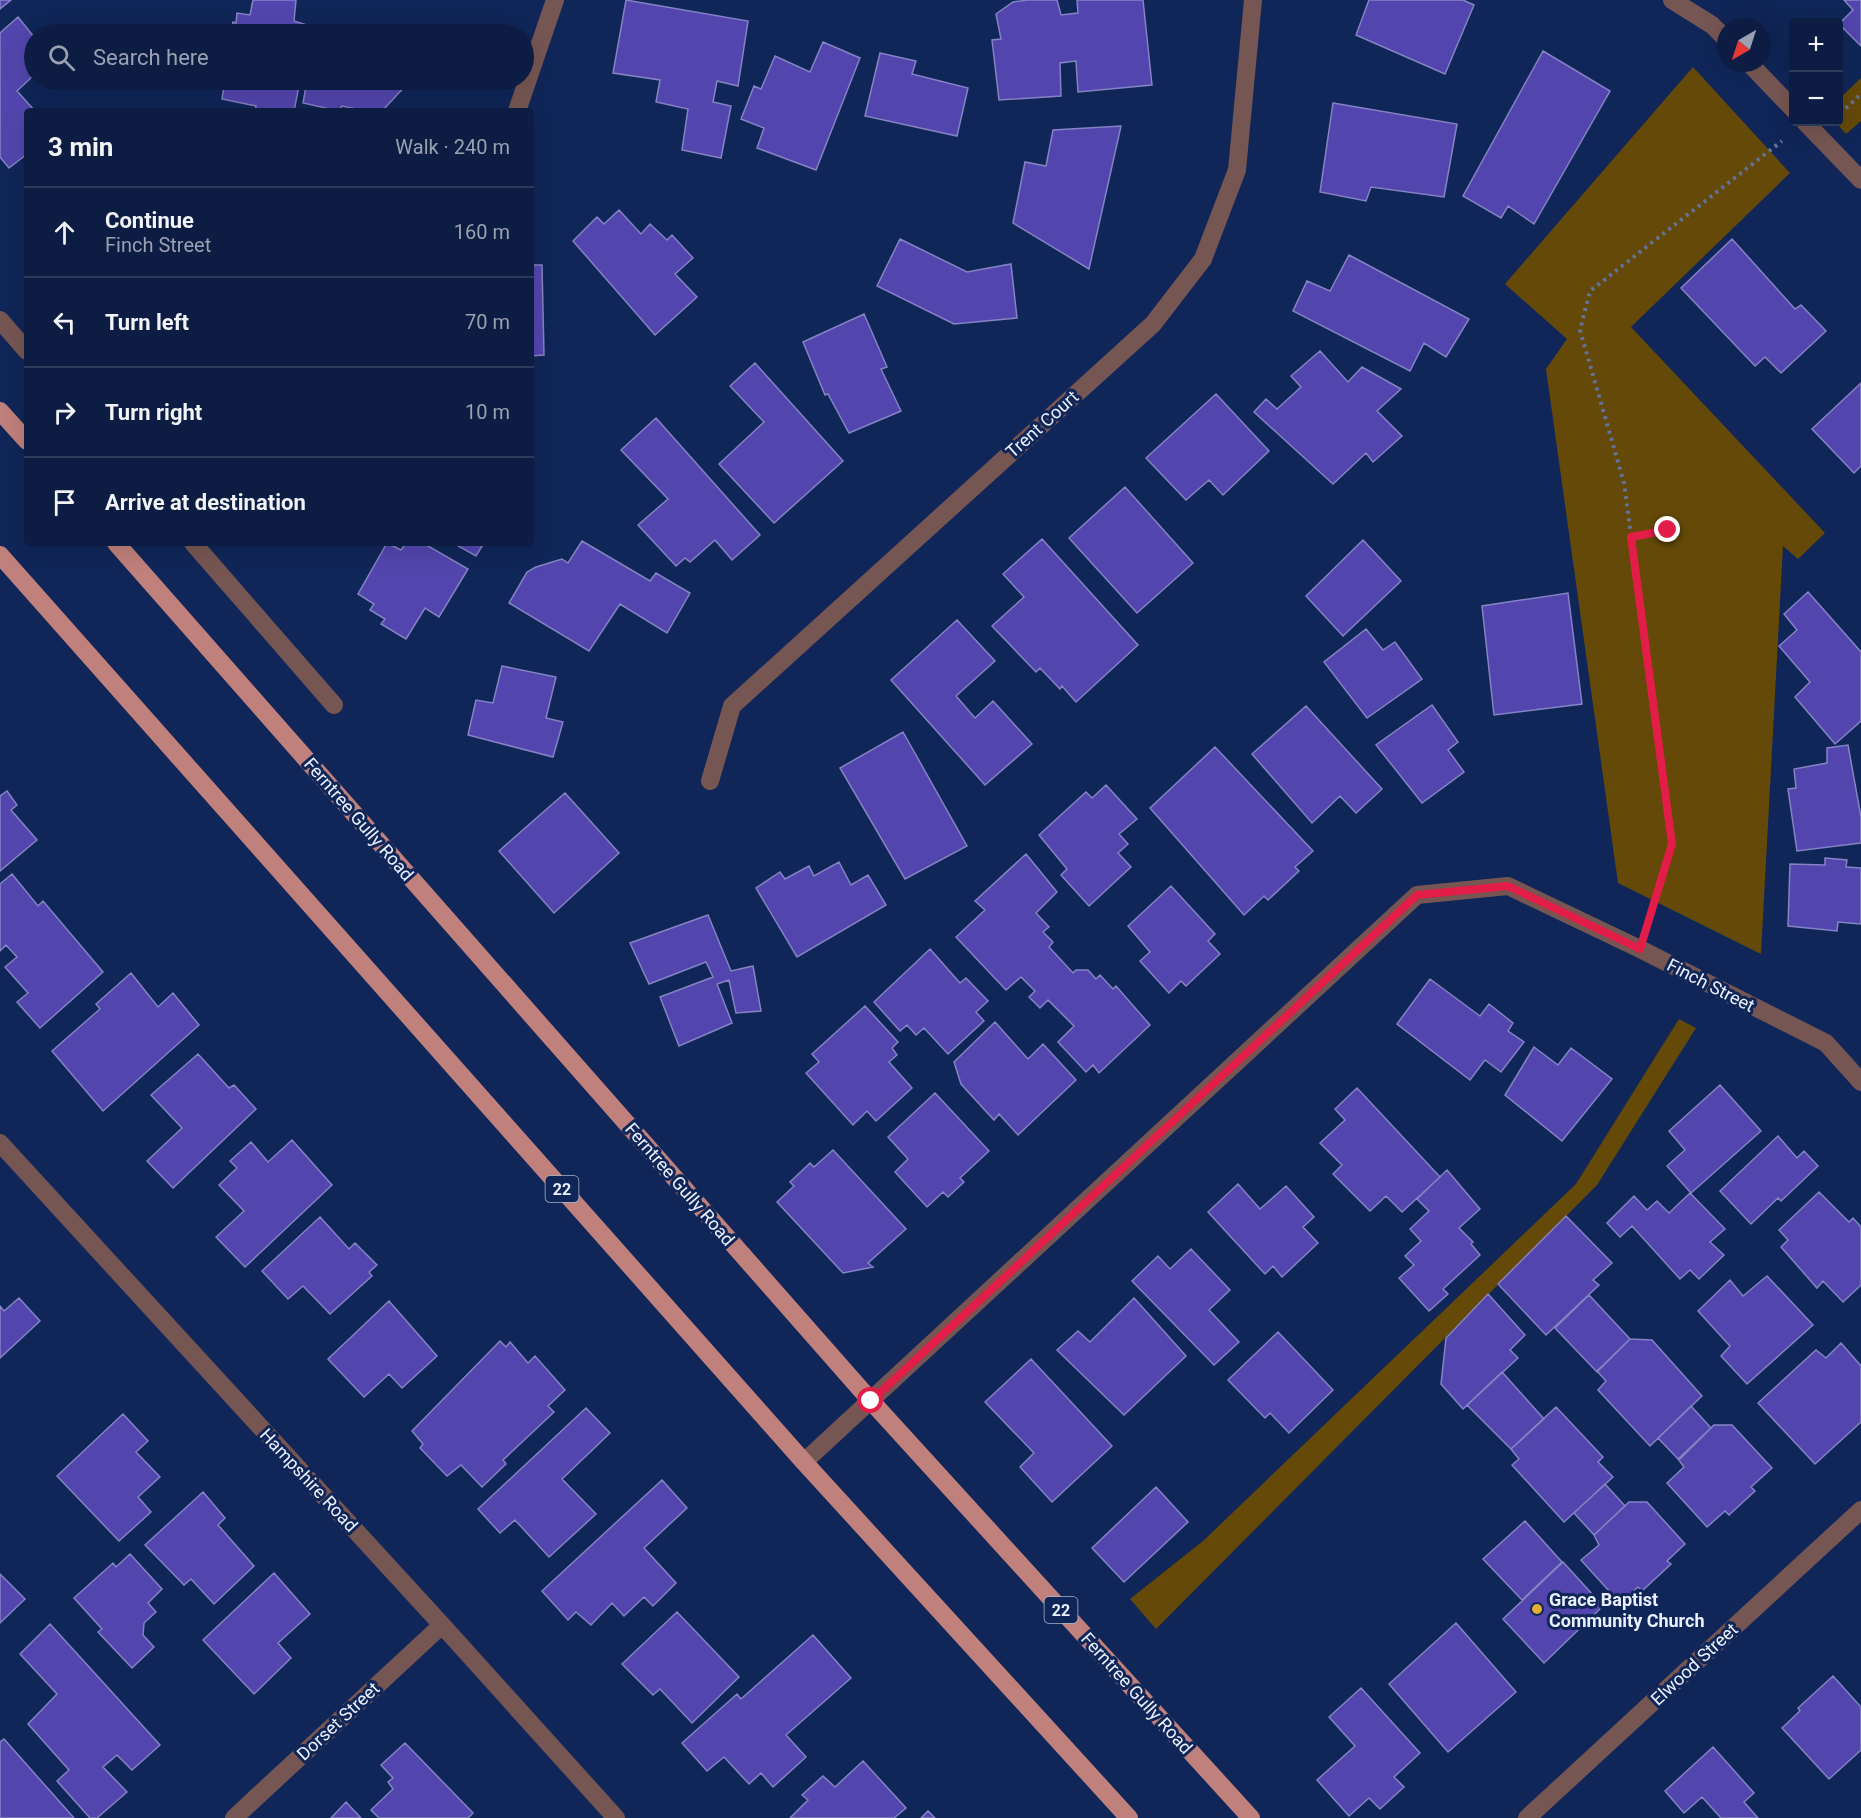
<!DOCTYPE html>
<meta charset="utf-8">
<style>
:root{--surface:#0c1c42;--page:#152549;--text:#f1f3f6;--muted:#9aa1b2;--line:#2c3a5b}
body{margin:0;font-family:Roboto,sans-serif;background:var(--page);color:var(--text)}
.controls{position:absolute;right:18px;top:18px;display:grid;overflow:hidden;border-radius:6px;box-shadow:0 6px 24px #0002}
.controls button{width:54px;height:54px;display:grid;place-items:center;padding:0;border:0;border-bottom:2px solid var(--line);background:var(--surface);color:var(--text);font:30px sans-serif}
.compass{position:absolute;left:1717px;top:18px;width:54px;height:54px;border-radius:50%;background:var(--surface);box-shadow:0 6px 24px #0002;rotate:219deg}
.stop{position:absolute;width:18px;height:18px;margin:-14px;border:4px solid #e11d48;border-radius:50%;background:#fff}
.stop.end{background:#e11d48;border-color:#fff;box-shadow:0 2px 6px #0008}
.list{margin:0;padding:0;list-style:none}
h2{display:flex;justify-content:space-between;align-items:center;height:78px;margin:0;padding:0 24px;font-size:26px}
h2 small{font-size:20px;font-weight:400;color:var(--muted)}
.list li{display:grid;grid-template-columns:39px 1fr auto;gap:18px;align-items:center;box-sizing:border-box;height:90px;padding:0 24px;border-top:2px solid var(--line)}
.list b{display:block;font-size:22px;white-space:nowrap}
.list p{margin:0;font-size:20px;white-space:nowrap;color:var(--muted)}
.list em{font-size:20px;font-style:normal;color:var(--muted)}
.icon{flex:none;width:33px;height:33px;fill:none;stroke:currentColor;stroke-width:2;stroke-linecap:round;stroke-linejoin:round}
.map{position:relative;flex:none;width:1861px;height:1818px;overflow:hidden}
.search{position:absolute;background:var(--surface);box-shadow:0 6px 24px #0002;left:24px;top:24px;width:510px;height:66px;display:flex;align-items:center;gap:15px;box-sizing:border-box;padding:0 21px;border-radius:33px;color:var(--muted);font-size:22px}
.panel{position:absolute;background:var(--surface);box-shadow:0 6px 24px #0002;left:24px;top:108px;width:510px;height:438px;border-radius:6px}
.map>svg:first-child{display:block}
.green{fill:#644908}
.building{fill:#5246ae;stroke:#8483c3;stroke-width:1.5}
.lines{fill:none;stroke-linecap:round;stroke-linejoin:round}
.path{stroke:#637397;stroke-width:4;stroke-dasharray:3 4.5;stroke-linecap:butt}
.minor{stroke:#765653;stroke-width:18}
.major{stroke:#c0807b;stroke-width:18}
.route{stroke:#e11d48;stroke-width:8}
.poi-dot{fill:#e3ae34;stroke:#102658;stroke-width:2}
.labels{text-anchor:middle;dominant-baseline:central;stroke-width:6;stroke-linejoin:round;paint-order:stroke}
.shield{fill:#102658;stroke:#a9b3cc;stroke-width:1.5}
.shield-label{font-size:16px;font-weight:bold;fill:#eaf0fe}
.street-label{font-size:18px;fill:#eaf0fe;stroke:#102658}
.poi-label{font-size:18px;font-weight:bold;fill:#eaf0fe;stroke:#102658;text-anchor:start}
</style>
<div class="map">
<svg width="1861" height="1818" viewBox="0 0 1861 1818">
<rect width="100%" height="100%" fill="#102658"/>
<path class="green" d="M1693 67 1790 173 1631 327 1825 533 1798 559 1783 546 1761 954 1618 883 1546 369 1567 339 1505 284Z
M1861 78V121L1846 134 1835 122H1838L1839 99Z
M1679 1019 1696 1028 1597 1185 1156 1629 1130 1599 1203 1541 1576 1184Z"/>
<path class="building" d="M0 0H11L0 9Z
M253 0H296L294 21 310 26 308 34H230L233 22 236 23 237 13 250 15Z
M626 0 748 21 738 86 717 81 713 102 731 106 721 158 682 150 688 109 656 102 660 80 613 73Z
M1028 0H1057L1061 15 1078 13 1077 0H1143L1152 85 1078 92 1076 61 1060 63 1061 96 999 100 992 40 1001 39 996 14 1013 2Z
M1369 0H1463L1474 5 1445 74 1356 35Z
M1844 0H1861V46L1839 24 1853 10Z
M18 17 34 37V75L17 91 35 111H27V154L9 168 0 157V33Z
M360 31 380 34H359Z
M823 42 860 58 816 170 757 148 764 128 741 119 754 86 761 89 775 56 810 72Z
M1543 51 1610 91 1534 224 1508 206 1501 218 1463 196Z
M880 53 916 61 912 74 968 88 957 136 865 116Z
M225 80H409L408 83 382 111H366L342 106 339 111 303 103 307 81H300L294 111H255L256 106 222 99Z
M1333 103 1457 124 1444 197 1371 187 1366 201 1320 192Z
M1121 126 1089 269 1013 223 1025 162 1046 166 1053 130Z
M619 210 641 234 650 224 667 240 672 235 693 258 675 274 697 297 655 335 573 241 597 217 604 224Z
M900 239 967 272 1011 264 1017 318 954 324 877 286Z
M1732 239 1795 309 1801 305 1826 331 1781 373 1765 357 1755 366 1681 288Z
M1349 255 1469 319 1446 357 1424 343 1410 371 1293 311 1307 281 1330 291Z
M531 265H542L544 355 531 356Z
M864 314 887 367 881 369 901 411 849 433 828 394 825 395 803 342Z
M1320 351 1348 382 1362 367 1401 389 1377 411 1402 436 1373 462 1366 453 1333 484 1254 412 1266 399 1277 409 1301 387 1291 376Z
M755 363 843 461 774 523 719 464 764 422 730 386Z
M1861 383V466L1854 473 1812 429Z
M1216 394 1269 451 1223 495 1209 480 1186 500 1146 458Z
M656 418 760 535 732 560 715 540 690 562 685 558 676 566 638 525 668 499 621 450Z
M1125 487 1193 563 1137 613 1069 538Z
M1042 539 1138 645 1076 702 1062 686 1060 689 1040 668 1036 672 992 626 1024 597 1003 574Z
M1363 540 1401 581 1343 636 1306 596Z
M582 541 650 581 656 573 690 593 667 633 620 604 589 651 509 603 527 572 536 567 562 559 568 563Z
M387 543 401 550 406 543H423L468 569 439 617 425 608 406 639 381 624 385 619 370 610 374 604 358 594Z
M453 543H484L476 556Z
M1808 592 1861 652V721L1835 744 1795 697 1810 682 1779 646 1797 630 1784 614Z
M1568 593 1582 704 1494 715 1482 606Z
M957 620 995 661 956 696 975 718 993 701 1032 744 985 785 891 680Z
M1366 629 1383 650 1395 642 1422 679 1367 718 1324 662Z
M502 666 556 677 546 718 563 722 553 757 468 735 476 700 493 703Z
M1432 705 1458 742 1448 750 1464 772 1422 803 1376 745Z
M1306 706 1382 789 1356 813 1340 796 1312 823 1252 754Z
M903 732 967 846 905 879 840 768Z
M1848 745 1861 817V843L1797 851 1788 789 1796 788 1794 769 1827 763V748Z
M1215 747 1313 851 1295 867 1299 871 1268 900 1264 896 1244 915 1150 808Z
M1106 785 1137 819 1119 834 1128 844 1118 853 1131 867 1089 906 1061 875 1067 869 1039 835 1086 792 1092 798Z
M7 791 17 805 11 810 37 840 0 871V796Z
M565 793 619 853 554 913 499 851Z
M1026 854 1057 892 1036 913 1049 927 1043 932 1053 942 1049 947 1073 973 1076 970H1088L1096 979 1100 975 1113 989 1116 986 1150 1025 1099 1073 1093 1065 1086 1072 1058 1042 1074 1026 1048 1000 1040 1008 1029 997 1035 991 1021 977 1006 990 956 937 985 910 975 901Z
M1825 858 1847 860 1846 867 1861 868V924L1838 922 1837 931 1788 926 1790 864 1825 865Z
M839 862 851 885 868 875 886 905 797 957 756 888 780 872 785 879 809 866 814 876Z
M12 874 38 906 43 901 103 972 40 1028 17 1002 28 993 5 967 17 957 6 945 0 951V884Z
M1171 886 1215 934 1208 941 1220 954 1186 986 1181 981 1169 993 1140 961 1150 952 1128 926Z
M708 915 731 971 753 966 761 1011 736 1013 729 980 717 984 732 1023 679 1046 660 997 713 977 706 962 649 984 630 943Z
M930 949 960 983 966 978 988 1001 976 1012 984 1021 948 1054 924 1028 916 1035 907 1025 900 1031 874 1002Z
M131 973 158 1007 173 993 199 1025 103 1111 52 1051 100 1009 96 1004Z
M1430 979 1480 1016 1489 1004 1513 1023 1508 1031 1524 1042 1501 1072 1485 1060 1470 1080 1397 1024Z
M865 1006 898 1042 892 1048 897 1055 889 1062 912 1088 876 1121 867 1111 853 1125 806 1073 819 1062 812 1054Z
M995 1022 1028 1059 1043 1044 1076 1080 1018 1135 999 1114 994 1120 961 1084 954 1062Z
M1534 1047 1558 1065 1571 1048 1612 1079 1562 1141 1505 1095Z
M198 1054 229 1088 234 1085 256 1109 173 1188 147 1161 182 1128 151 1095Z
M1720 1085 1761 1131 1691 1193 1667 1166 1685 1150 1669 1131Z
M1357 1088 1440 1177 1402 1212 1386 1196 1370 1211 1333 1174 1342 1165 1320 1143 1345 1120 1335 1109Z
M935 1093 989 1151 960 1178 964 1182 948 1197 943 1192 927 1207 895 1172 908 1159 888 1137Z
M1778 1136 1797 1158 1804 1151 1818 1166 1781 1201 1778 1198 1751 1224 1720 1191Z
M292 1140 332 1185 245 1267 216 1237 244 1211 219 1185 237 1168 230 1161 251 1142 268 1162Z
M833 1150 906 1229 868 1263 873 1267 843 1273 777 1202 794 1186 790 1182 810 1163 814 1167Z
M1447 1170 1480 1209 1459 1228 1473 1242 1471 1244 1480 1255 1443 1289 1448 1294 1429 1311 1399 1278 1414 1265 1405 1256 1421 1241 1410 1229 1429 1211 1417 1199Z
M1238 1184 1260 1209 1286 1186 1314 1217 1303 1227 1318 1243 1282 1277 1273 1266 1265 1274 1208 1212Z
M1819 1192 1849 1222 1853 1218 1861 1227V1285L1843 1302 1823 1281 1817 1288 1781 1247 1788 1240 1779 1230Z
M1690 1193 1725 1229 1710 1242 1724 1255 1699 1279 1690 1270 1680 1279 1632 1226 1620 1237 1607 1223 1634 1196 1647 1210 1657 1201 1669 1213Z
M1566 1216 1612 1263 1593 1280 1599 1285 1546 1335 1498 1284Z
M320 1217 349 1249 355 1243 377 1265 369 1272 372 1276 330 1314 303 1286 288 1299 262 1271Z
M1191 1249 1230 1290 1209 1310 1239 1342 1214 1365 1132 1281 1158 1256 1170 1269Z
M1767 1276 1813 1325 1747 1384 1721 1356 1730 1346 1698 1311 1730 1280 1743 1296Z
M1488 1294 1525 1335 1510 1350 1518 1358 1463 1409 1441 1384 1446 1338Z
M1589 1295 1630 1339 1597 1372 1555 1328Z
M19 1298 40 1321 0 1358V1306L4 1311Z
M1134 1298 1186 1356 1124 1415 1057 1350 1078 1331 1090 1342Z
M389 1301 437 1356 402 1388 389 1374 364 1397 328 1359Z
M1278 1332 1333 1390 1289 1433 1270 1413 1265 1418 1228 1380Z
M1630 1339 1652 1340 1702 1396 1650 1446 1598 1390 1606 1381 1597 1371Z
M500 1341 506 1347 510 1342 528 1363 535 1356 565 1390 548 1406 554 1412 503 1460 506 1464 482 1487 461 1465 447 1476 420 1448 423 1444 412 1431Z
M1841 1343 1861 1366V1422L1815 1464 1758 1403 1816 1350 1826 1358Z
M1031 1359 1112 1446 1052 1502 1020 1467 1034 1453 985 1402Z
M1502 1372 1544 1419 1511 1449 1467 1405Z
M1691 1406 1711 1428 1679 1460 1658 1438Z
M1556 1407 1603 1457 1598 1462 1613 1477 1564 1522 1512 1465 1519 1459 1511 1449Z
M586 1408 610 1433 562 1479 596 1514 549 1557 515 1520 500 1533 478 1509Z
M123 1414 148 1441 136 1452 160 1477 138 1497 151 1512 119 1541 57 1476Z
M1714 1425H1732L1772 1468 1751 1487 1755 1491 1729 1515 1725 1511 1707 1527 1667 1483 1684 1467 1678 1459Z
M662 1480 687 1508 644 1548 676 1583 653 1606 644 1597 624 1616 612 1603 591 1625 576 1612 568 1620 542 1591Z
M1605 1484 1625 1506 1594 1535 1574 1513Z
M1156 1487 1188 1522 1124 1582 1092 1548Z
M203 1492 225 1518 218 1525 254 1566 214 1604 191 1579 184 1585 145 1545Z
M1629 1502H1647L1685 1544 1667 1561 1671 1564 1642 1591 1638 1587 1620 1603 1581 1560 1599 1545 1594 1535Z
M1525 1521 1562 1562 1522 1600 1483 1559Z
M130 1554 162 1589 148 1603 156 1612 144 1623 143 1635 154 1647 132 1668 98 1632 102 1629 74 1598 113 1563 116 1567Z
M1563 1562 1603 1606 1544 1663 1503 1619Z
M274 1573 310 1614 278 1643 291 1658 254 1694 203 1640Z
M0 1574 25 1599 0 1623Z
M677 1612 739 1677 692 1723 660 1689 653 1695 622 1664Z
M1456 1623 1516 1692 1448 1752 1389 1684Z
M50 1624 160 1745 132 1770 117 1755 103 1767 127 1792 97 1818H90L57 1781 69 1770 28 1724 57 1694 20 1654Z
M813 1635 851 1678 786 1735 806 1757 773 1787 761 1773 749 1784 724 1757 707 1771 682 1743 737 1694 741 1699Z
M1833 1676 1861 1707V1750L1829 1779 1782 1728 1800 1711 1798 1708Z
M1361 1688 1420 1753 1394 1777 1404 1787 1380 1809 1369 1798 1349 1816 1317 1780 1355 1746 1329 1717Z
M4 1739 74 1818H0V1742Z
M405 1743 473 1813 468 1818H379L371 1810 393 1789 388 1782 393 1778 381 1765Z
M1713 1747 1754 1793 1744 1802 1758 1818H1721L1702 1797 1684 1813 1665 1791Z
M863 1761 906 1808 894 1818H790L808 1800 802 1795 823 1776 835 1787Z
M346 1802 361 1818H331Z
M928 1811 935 1818H921Z"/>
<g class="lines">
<path class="path" d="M1839 111 1844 110 1861 94
M1631 537 1668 530
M1649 920 1672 844 1624 483 1580 330 1590 291 1782 141"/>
<path class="minor" d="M1672 0 1712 25 1726 39
M1749 63 1794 110
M517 111 555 0
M1805 122 1861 180
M0 320 27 351
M193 543 334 705
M710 781 732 706 1153 324 1203 259 1237 170 1253 0
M0 1143 442 1625 616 1818
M804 1462 1417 895 1508 886 1640 949 1826 1043 1861 1082
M234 1818 442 1625
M1527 1818 1861 1510"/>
<path class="major" d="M0 411 27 441
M116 543 871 1401 1251 1818
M0 555 804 1462 1129 1818"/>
</g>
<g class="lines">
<path class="route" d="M871 1401 1417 895 1508 886 1640 949 1672 844 1631 537 1668 530"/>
</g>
<circle class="poi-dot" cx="1537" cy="1609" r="6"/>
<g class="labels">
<g class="shield">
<rect x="545.5" y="1176" width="33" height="26" rx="4.5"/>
<rect x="1044.5" y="1597" width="33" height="26" rx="4.5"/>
</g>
<g class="shield-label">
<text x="562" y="1189">22</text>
<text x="1061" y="1610">22</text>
</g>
<g class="street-label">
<text transform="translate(1042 424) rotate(-42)">Trent Court</text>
<text transform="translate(359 819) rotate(49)">Ferntree Gully Road</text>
<text transform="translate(1711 985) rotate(27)">Finch Street</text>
<text transform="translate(680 1184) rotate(49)">Ferntree Gully Road</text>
<text transform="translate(309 1480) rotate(47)">Hampshire Road</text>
<text transform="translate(1694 1664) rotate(-43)">Elwood Street</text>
<text transform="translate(1137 1693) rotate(48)">Ferntree Gully Road</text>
<text transform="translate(338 1721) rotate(-43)">Dorset Street</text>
</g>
<g class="poi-label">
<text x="1549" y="1599">Grace Baptist<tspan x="1549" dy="21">Community Church</tspan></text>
</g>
</g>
</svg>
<div class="controls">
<button>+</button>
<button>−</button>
</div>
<svg class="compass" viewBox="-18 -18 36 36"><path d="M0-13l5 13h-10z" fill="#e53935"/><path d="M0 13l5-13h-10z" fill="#9aa1b2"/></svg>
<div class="stop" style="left:871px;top:1401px"></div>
<div class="stop end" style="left:1668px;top:530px"></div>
<div class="search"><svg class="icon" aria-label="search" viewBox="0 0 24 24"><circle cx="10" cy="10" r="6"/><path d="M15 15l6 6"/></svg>Search here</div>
<section class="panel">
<h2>3 min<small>Walk · 240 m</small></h2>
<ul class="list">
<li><svg class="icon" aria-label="ahead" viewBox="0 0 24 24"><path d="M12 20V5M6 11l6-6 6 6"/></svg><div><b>Continue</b><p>Finch Street</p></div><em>160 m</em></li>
<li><svg class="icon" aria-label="left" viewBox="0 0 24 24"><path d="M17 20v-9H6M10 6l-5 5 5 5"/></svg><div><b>Turn left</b></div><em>70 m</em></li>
<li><svg class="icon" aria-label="right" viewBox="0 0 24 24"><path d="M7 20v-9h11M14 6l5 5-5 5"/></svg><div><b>Turn right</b></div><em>10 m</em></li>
<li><svg class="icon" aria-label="arrive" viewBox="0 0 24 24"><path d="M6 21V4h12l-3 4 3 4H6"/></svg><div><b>Arrive at destination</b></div></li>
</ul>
</section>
</div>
